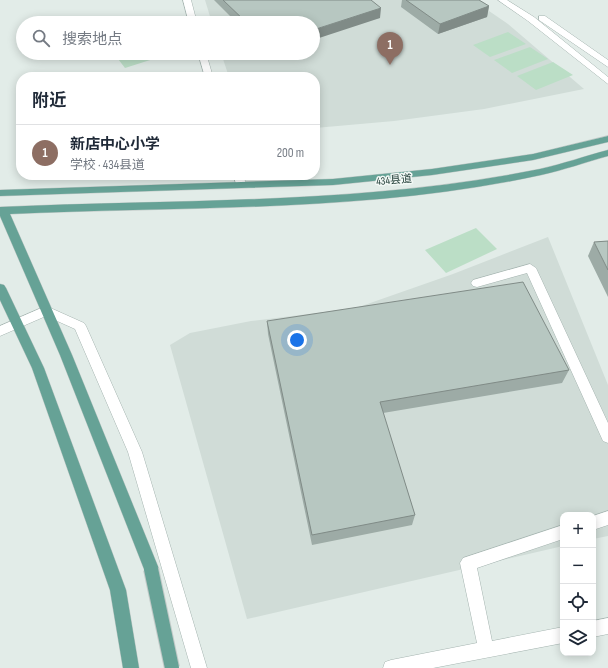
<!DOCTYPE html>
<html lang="zh">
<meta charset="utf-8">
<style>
:root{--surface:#fff;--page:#f6f6f7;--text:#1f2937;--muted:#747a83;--line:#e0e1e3;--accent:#db2777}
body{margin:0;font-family:"Sofia Sans Condensed","Noto Sans SC",sans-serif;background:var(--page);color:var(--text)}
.controls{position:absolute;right:12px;bottom:12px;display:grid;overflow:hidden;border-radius:8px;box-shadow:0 2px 10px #0003}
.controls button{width:36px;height:36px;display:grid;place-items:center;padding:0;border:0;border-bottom:1px solid var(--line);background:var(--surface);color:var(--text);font:20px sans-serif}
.you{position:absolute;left:297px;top:340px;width:14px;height:14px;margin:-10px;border:3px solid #fff;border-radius:50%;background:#1a73e8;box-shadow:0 0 0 6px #1a73e833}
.badge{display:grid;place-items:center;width:26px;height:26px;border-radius:50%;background:var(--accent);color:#fff;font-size:13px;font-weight:700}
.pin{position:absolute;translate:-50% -33px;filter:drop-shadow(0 1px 2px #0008)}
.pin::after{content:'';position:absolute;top:21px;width:14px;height:12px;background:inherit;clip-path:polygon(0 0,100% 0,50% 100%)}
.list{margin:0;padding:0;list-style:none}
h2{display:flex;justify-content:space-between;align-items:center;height:52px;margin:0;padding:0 16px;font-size:17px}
h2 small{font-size:13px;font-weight:400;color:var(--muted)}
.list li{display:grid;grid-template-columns:26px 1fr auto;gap:12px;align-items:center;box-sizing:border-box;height:56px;padding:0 16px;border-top:1px solid var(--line)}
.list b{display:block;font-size:15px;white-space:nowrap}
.list p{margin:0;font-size:13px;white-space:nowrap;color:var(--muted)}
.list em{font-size:13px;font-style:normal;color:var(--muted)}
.icon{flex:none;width:22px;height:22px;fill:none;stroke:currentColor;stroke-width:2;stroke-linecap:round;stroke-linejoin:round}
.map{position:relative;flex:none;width:608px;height:668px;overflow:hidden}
.search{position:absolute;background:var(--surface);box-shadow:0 2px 10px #0003;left:16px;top:16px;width:304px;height:44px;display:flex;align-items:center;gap:10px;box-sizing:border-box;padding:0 14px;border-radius:22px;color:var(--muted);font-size:15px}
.panel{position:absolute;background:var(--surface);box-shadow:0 2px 10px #0003;left:16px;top:72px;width:304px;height:108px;border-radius:16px}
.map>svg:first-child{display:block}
.built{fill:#d0dcd7}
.green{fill:#bbdec6}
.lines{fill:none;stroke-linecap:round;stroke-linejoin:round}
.minor-casing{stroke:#a5b4b0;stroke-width:1}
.major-casing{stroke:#c1c9c7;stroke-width:1}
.minor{fill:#fff;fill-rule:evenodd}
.major{fill:#66a296;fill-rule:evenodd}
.major-bridge-casing{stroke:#c1c9c7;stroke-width:16;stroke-linecap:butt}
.major-bridge{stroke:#66a296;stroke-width:14}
.wall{fill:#9daba6}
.shaded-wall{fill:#808b87}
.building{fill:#b7c7c1;stroke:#808b87}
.labels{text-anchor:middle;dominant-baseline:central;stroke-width:3;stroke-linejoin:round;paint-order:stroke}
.street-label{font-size:11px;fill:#223e38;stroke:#f3f9f6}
</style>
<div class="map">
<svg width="608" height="668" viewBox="0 0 608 668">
<rect width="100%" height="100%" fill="#e2ece8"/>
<path class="built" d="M205 0H473L508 24 584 89 484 109 394 121 315 128V77H229L221 53H313V23H212Z
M548 237 608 385V536L593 539V515H563V546L247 619 170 345 190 333 251 321 356 308 453 274Z"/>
<path class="green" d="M508 32 526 44 490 57 473 45Z
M530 47 548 59 512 73 494 60Z
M121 53H168L169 54 125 68 115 55Z
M553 62 573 75 536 90 517 76Z
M476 228 497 249 446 273 425 250Z"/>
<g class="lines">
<defs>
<path id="minor" d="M183 0H191L197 23H189Z
M498 0H507L534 17 608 77V84L528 21Z
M539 16H545L608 60V67L539 20Z
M198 53H206L213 77H205Z
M233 175H243L246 184 245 186H237Z
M530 264 536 268 608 423V443L603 441 527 273 477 287 473 286 471 283 473 280Z
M46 306 84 323 86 326 142 452 207 668H191L128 452 75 329 46 316 0 336V326Z
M608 511V525L593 530V516Z
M563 525V539L477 568 492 641 563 627V643L433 668H383L385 662 391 660 477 643 460 563 463 558Z
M608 618V634L593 637V621Z"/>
<path id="major" d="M608 136V142L533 160 432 175 333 185 0 196V190L333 179 432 169 533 154Z
M608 150V156C586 162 564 170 541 175 367 213 186 206 10 214L72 355 159 569 156 574 151 577 146 574 60 355 0 216V207C180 199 362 205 540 169 563 164 585 156 608 150Z
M0 284 4 285 6 288 44 368 126 590 139 668H123L110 590 32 368 0 300Z"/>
</defs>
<use href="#minor" class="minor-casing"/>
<use href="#major" class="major-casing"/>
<use href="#minor" class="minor"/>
<use href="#major" class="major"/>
<defs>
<path id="major-bridge" d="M151 569 172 668"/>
</defs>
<use href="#major-bridge" class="major-bridge-casing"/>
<use href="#major-bridge" class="major-bridge"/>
</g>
<path class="wall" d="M214 0H371L380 18 313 23H237Z
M402 0H479L489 6 487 17 438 34 401 7Z
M608 241V297L588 256 594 242Z
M267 321 569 370 562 383 383 413 415 515 412 525 312 545 268 334Z"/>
<path class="shaded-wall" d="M489 6 487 17 438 34 440 24Z
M381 8 380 18 313 40V30Z"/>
<path class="building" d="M223 0H371L381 8 313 30V23H247Z
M406 0H479L489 6 440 24Z
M608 241V270L594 242Z
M523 282 569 370 380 402 415 515 312 535 267 321Z"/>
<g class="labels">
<g class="street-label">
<text transform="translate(394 180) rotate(-5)">434县道</text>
</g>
</g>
</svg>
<div class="controls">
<button>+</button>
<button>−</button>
<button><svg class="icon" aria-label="locate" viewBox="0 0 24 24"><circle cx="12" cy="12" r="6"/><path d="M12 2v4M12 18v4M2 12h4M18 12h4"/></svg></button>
<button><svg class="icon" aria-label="layers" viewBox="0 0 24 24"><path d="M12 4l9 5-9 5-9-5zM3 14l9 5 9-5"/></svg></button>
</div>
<div class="you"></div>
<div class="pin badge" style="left:390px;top:65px;background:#8d6e63">1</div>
<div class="search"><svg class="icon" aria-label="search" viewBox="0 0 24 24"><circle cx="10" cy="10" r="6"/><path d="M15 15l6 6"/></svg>搜索地点</div>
<section class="panel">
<h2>附近<small></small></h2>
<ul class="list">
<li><span class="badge" style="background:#8d6e63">1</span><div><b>新店中心小学</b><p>学校 · 434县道</p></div><em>200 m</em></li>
</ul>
</section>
</div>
